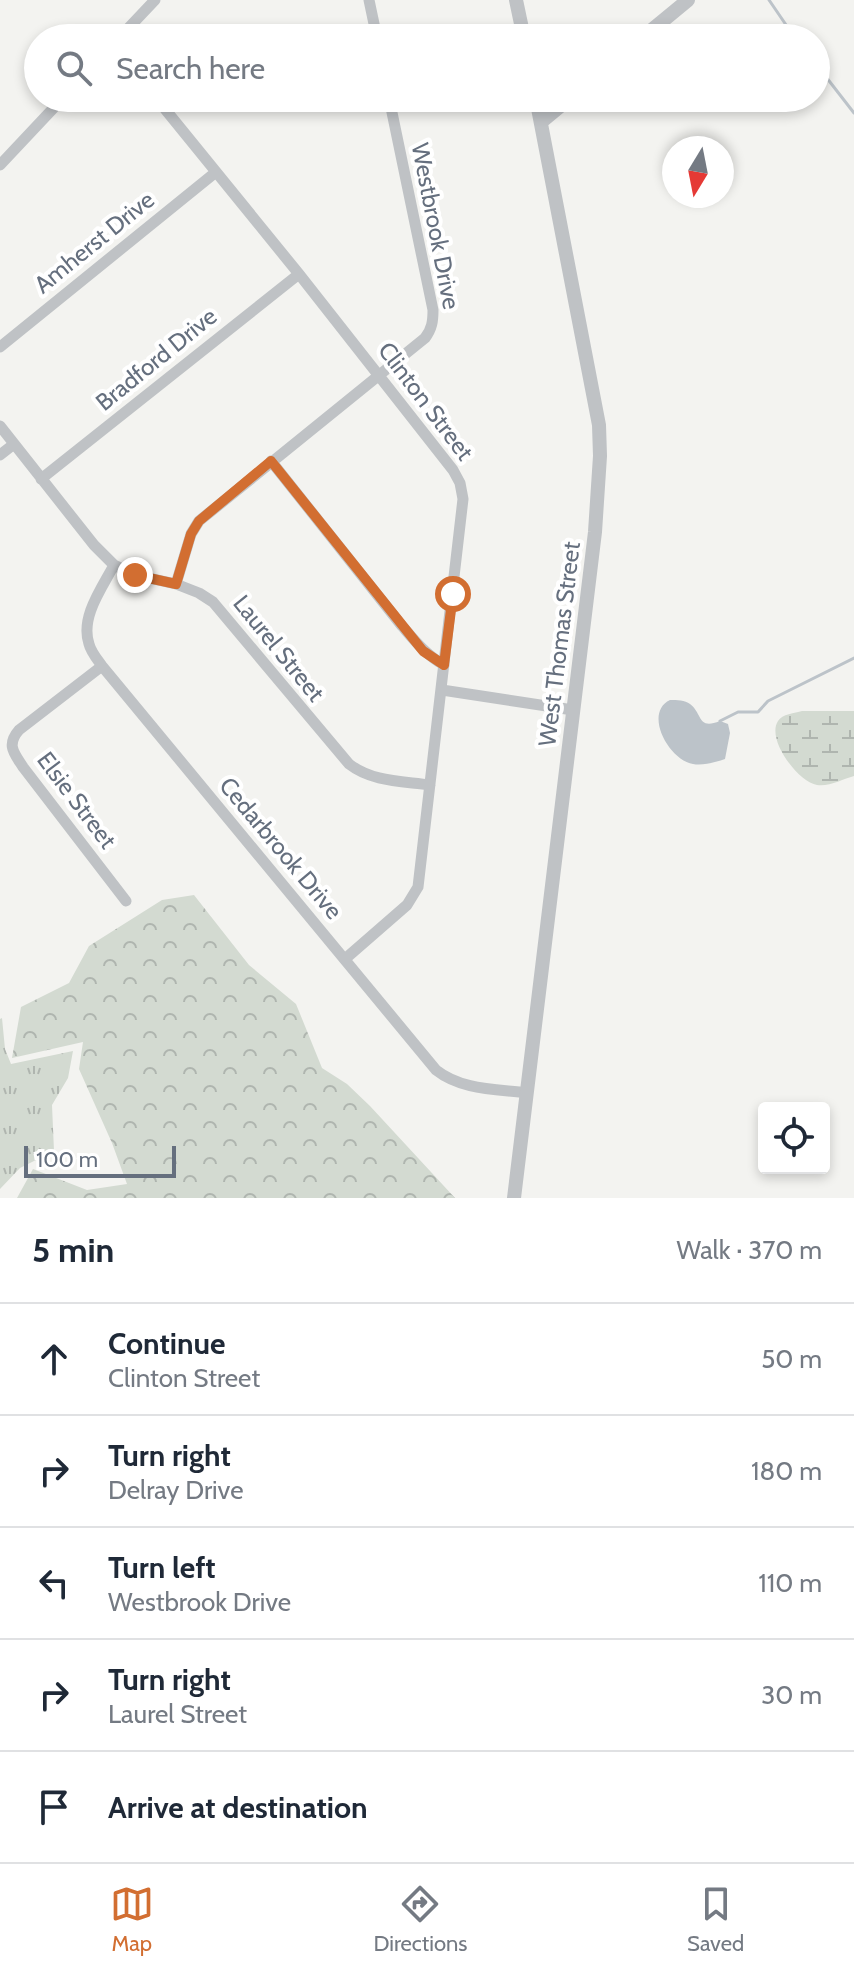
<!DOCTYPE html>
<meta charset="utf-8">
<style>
:root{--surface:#fff;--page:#f2f2f3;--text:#1f2937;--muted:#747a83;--line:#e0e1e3;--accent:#d26e31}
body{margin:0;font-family:Cabin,sans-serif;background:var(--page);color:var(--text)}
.controls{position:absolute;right:24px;bottom:24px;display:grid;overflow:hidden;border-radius:8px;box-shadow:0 4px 12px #0003}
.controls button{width:72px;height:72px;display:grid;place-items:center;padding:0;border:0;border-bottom:2px solid var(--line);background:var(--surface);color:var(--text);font:40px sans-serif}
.compass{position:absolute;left:662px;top:136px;width:72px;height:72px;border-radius:50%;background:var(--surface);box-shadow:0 4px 12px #0003;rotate:190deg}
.scale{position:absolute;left:24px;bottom:20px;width:152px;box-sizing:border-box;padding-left:8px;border:4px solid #656f7e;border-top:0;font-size:22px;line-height:28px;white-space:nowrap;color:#656f7e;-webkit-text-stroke:6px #fff;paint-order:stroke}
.stop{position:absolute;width:24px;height:24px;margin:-18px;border:6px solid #d26e31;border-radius:50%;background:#fff}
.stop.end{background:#d26e31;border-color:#fff;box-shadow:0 2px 8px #0008}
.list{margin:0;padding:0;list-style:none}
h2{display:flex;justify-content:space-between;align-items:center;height:104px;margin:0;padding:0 32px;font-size:34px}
h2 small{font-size:26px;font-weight:400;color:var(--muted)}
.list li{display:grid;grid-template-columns:52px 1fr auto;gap:24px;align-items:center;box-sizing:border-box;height:112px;padding:0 32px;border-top:2px solid var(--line)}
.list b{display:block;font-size:30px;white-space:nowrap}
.list p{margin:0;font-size:26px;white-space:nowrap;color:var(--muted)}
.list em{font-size:26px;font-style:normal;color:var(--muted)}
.icon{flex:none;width:44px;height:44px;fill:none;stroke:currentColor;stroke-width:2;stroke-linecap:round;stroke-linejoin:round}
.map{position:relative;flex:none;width:854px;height:1198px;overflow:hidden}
.search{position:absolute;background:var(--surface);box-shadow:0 4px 12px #0003;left:24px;right:24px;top:24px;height:88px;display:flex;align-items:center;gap:20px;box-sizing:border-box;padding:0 28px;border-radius:44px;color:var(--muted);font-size:30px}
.sheet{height:664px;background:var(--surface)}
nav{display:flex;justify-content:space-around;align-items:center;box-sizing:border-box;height:112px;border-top:2px solid var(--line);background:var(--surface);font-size:22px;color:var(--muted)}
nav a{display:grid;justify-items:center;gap:4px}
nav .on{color:var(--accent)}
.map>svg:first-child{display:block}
.grass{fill:url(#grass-tufts)}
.forest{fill:url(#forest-crowns)}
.wetland{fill:url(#wetland-marsh)}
.water{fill:#bcc3c9}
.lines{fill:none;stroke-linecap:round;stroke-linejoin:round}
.stream{stroke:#bcc3c9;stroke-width:3}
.minor{stroke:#bfc2c5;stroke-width:11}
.tertiary{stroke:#bfc2c5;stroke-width:14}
.route{stroke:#d26e31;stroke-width:10}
.labels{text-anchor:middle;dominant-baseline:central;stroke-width:8;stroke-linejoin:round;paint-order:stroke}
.street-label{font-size:24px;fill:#656f7e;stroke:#fff}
</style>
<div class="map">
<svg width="854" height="1198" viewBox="0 0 854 1198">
<defs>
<pattern id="grass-tufts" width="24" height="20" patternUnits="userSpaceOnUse" patternTransform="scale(2)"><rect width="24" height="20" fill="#d3dad1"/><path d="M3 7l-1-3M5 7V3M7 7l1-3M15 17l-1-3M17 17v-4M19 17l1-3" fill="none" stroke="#afb5af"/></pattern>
<pattern id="forest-crowns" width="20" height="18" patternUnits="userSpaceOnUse" patternTransform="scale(2)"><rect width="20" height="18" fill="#d3dad1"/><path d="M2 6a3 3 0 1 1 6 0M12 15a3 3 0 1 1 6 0" fill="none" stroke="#afb5af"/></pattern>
<pattern id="wetland-marsh" width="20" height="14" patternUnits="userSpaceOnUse" patternTransform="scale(2)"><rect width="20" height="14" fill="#d3dad1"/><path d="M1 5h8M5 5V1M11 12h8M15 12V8" fill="none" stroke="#afb5af"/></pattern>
</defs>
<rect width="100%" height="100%" fill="#f3f3f0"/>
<path class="grass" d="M2 1018 5 1049 11 1064 73 1051 68 1078 52 1105 54 1151 20 1168 0 1189V1019Z"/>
<path class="forest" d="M194 895 249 965 296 1004 322 1068 347 1084 370 1106 455 1198H17L33 1169 87 1190 127 1184 112 1143 79 1069 83 1042 12 1058 21 1007 69 983 89 946 162 900Z"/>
<path class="wetland" d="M802 711H854V776C843 779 829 787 817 785 798 782 766 739 778 721 782 714 795 713 802 711Z"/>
<path class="water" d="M670 700C677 700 685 700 690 704 703 714 697 730 720 721L728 724 730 733 725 759C716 762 703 766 693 764 669 760 643 713 670 700Z"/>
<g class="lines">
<path class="stream" d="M769 0 795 38
M816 64 854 113
M720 721 738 712H758L768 701 854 658"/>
<path class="minor" d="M369 0 377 38
M119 38 155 0
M156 98 299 274 453 470 460 483 463 499 418 887 407 905 345 959
M295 99 299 98
M0 165 63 98
M0 347 216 172
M0 426 94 545 114 565 135 575 176 584 199 593 213 602 349 764C372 782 402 781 430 785
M0 455 14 444
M271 461 402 626C415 641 426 655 444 665
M41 479 299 274
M114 565C102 588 80 617 89 644 91 652 97 659 102 666L436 1070C461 1090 496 1089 527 1093
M176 584 191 534 199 521 425 338C432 329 433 321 433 310L389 98
M102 666 19 730C6 745 14 753 23 767L126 901
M442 690 573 710"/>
<path class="tertiary" d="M516 0 524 38
M642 38 688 0
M541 122 570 98
M514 1198 595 532 600 456 599 425 536 98"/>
</g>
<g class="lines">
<path class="route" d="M135 575 176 584 191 534 199 521 271 461 423 651 444 665 453 594"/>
</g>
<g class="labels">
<g class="street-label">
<text transform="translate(436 226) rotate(79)">Westbrook Drive</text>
<text transform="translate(94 242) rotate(-39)">Amherst Drive</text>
<text transform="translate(156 359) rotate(-39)">Bradford Drive</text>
<text transform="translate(426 401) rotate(53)">Clinton Street</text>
<text transform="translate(559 644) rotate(-83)">West Thomas Street</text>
<text transform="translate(279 648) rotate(51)">Laurel Street</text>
<text transform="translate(77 800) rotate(53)">Elsie Street</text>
<text transform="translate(281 848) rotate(50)">Cedarbrook Drive</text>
</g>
</g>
</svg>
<div class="controls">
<button><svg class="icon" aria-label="locate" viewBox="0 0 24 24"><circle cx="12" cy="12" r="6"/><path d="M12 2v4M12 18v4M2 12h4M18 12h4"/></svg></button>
</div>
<svg class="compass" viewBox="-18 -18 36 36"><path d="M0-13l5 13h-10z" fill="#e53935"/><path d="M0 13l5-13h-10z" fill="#747a83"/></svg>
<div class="scale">100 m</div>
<div class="stop" style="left:453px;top:594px"></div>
<div class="stop end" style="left:135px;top:575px"></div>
<div class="search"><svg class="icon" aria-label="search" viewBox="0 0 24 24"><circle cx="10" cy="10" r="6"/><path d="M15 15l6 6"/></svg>Search here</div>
</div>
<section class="sheet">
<h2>5 min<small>Walk · 370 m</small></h2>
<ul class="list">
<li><svg class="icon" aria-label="ahead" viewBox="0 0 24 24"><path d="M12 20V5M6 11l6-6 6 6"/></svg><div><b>Continue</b><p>Clinton Street</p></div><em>50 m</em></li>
<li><svg class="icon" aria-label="right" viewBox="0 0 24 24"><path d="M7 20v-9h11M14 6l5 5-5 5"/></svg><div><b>Turn right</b><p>Delray Drive</p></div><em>180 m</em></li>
<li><svg class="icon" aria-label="left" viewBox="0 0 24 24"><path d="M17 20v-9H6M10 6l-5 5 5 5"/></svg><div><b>Turn left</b><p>Westbrook Drive</p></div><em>110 m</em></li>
<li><svg class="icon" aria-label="right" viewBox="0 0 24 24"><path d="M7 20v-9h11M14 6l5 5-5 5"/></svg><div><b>Turn right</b><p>Laurel Street</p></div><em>30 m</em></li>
<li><svg class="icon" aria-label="arrive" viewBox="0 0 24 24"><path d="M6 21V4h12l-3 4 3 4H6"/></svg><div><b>Arrive at destination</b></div></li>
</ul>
</section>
<nav>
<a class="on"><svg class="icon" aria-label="map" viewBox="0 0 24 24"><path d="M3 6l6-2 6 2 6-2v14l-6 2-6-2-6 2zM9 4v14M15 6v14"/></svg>Map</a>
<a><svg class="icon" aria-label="directions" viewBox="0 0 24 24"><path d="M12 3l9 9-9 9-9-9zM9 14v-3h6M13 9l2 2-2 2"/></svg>Directions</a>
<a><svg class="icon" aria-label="saved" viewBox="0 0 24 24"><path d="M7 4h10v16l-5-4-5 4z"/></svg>Saved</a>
</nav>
